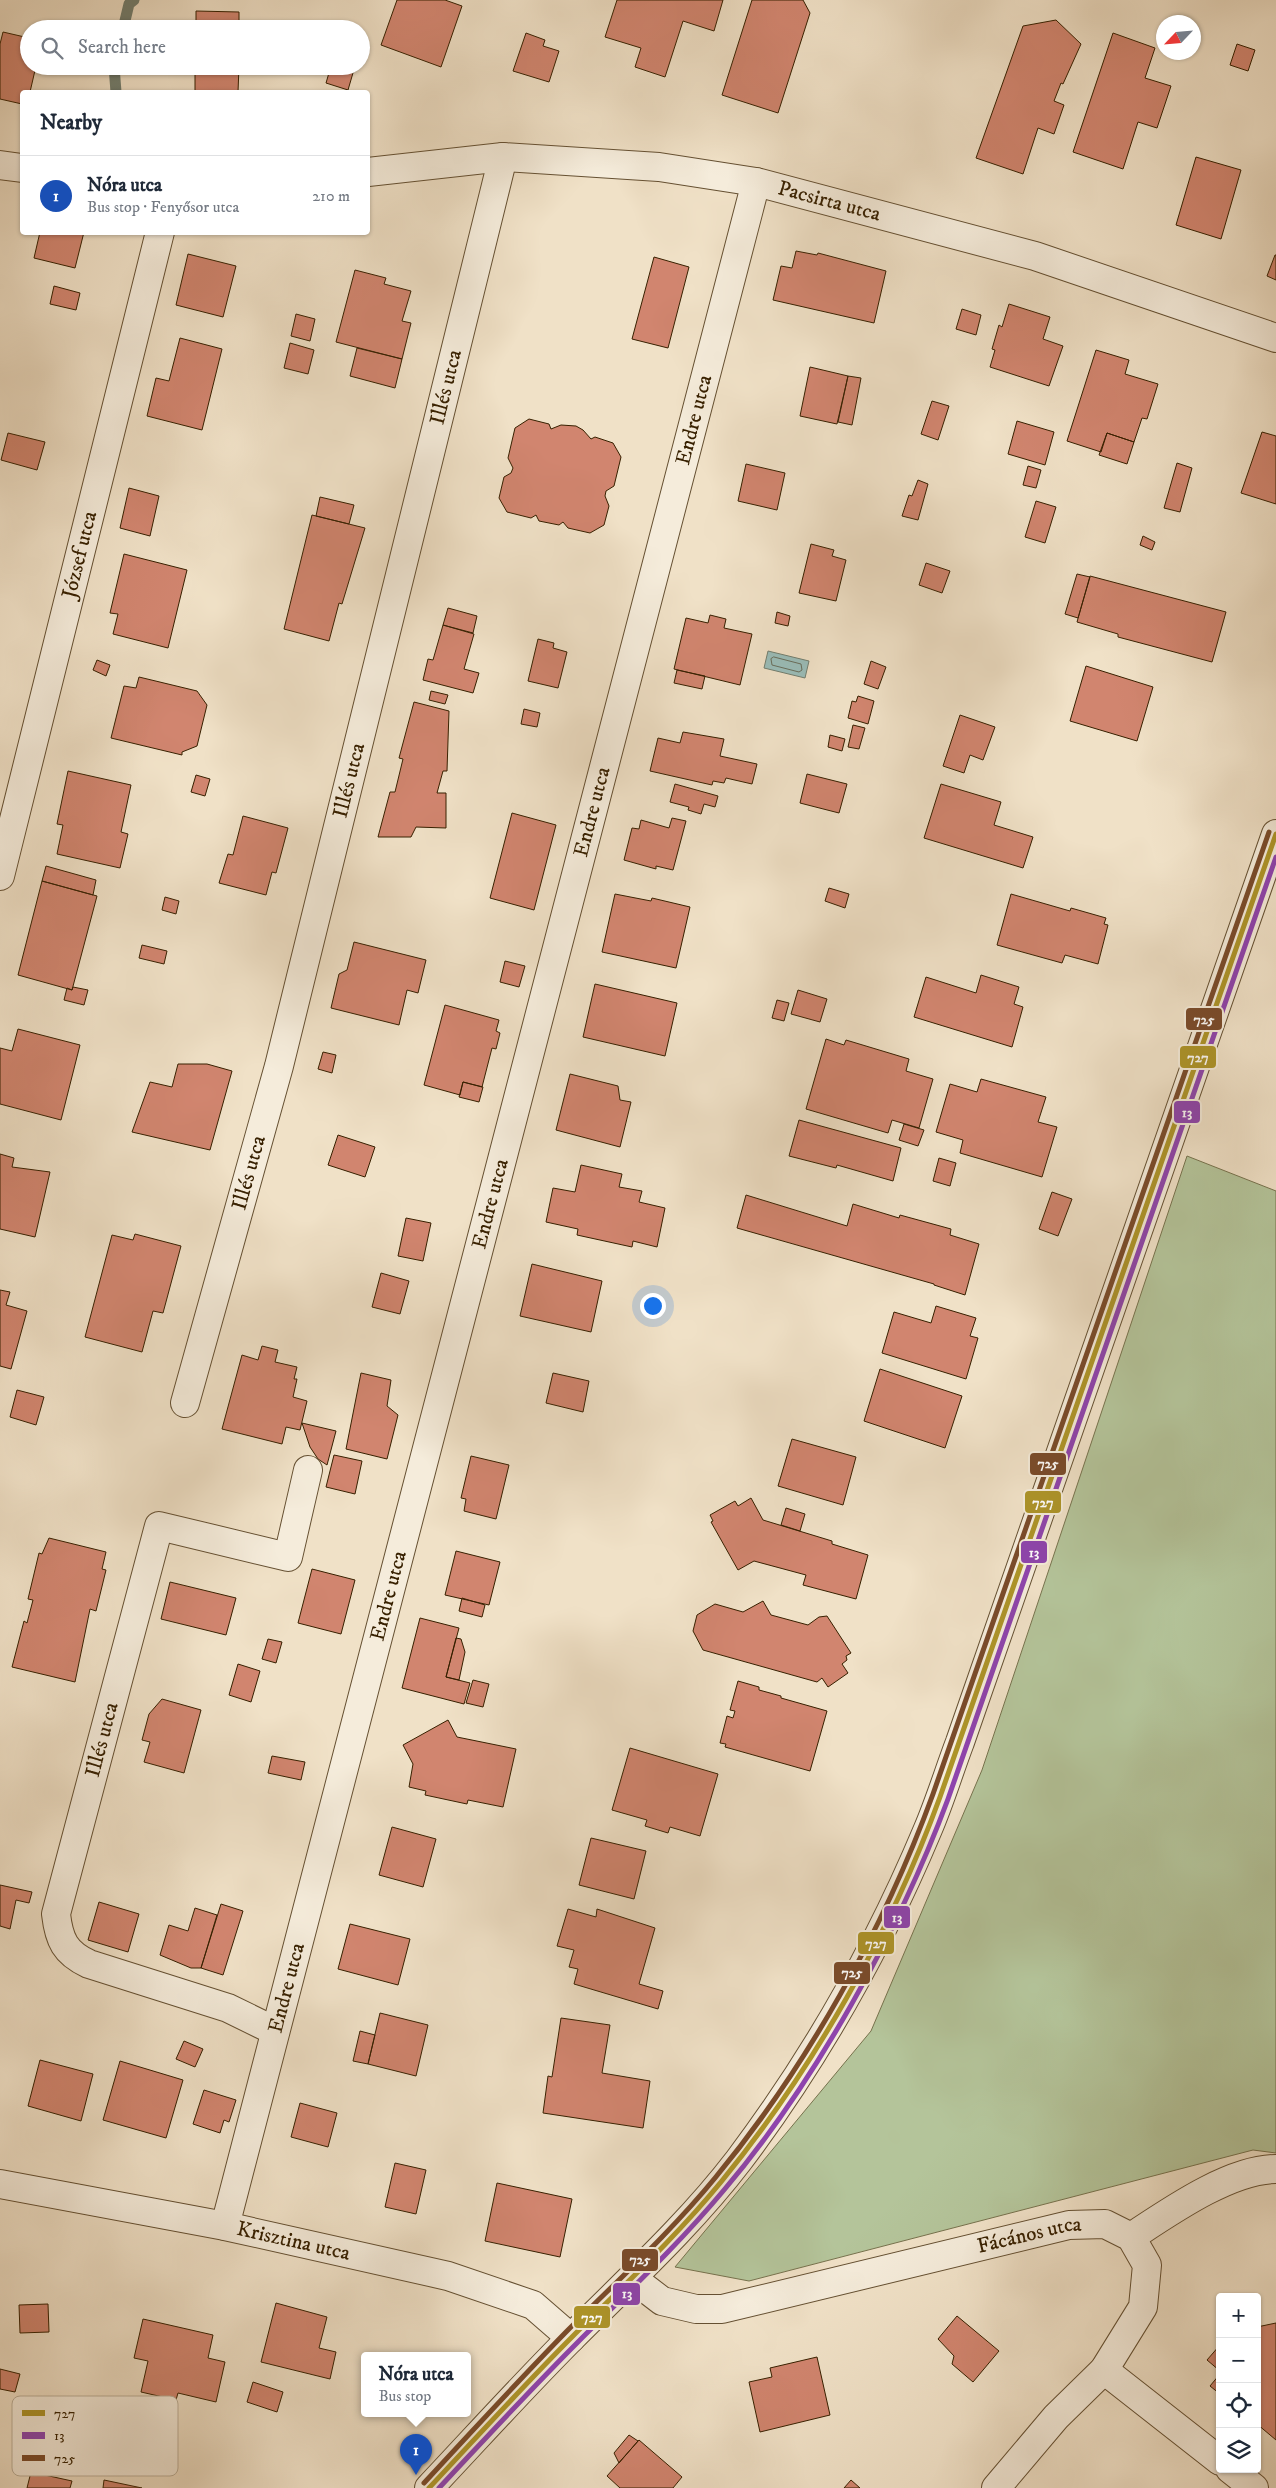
<!DOCTYPE html>
<meta charset="utf-8">
<style>
:root{--surface:#fff;--page:#f6f6f7;--text:#1f2937;--muted:#747a83;--line:#e0e1e3;--accent:#8f2418}
body{margin:0;font-family:"IM FELL DW Pica",serif;background:var(--page);color:var(--text)}
.controls{position:absolute;right:15px;bottom:15px;display:grid;overflow:hidden;border-radius:5px;box-shadow:0 1px 4px #0004}
.controls button{width:45px;height:45px;display:grid;place-items:center;padding:0;border:0;border-bottom:1px solid var(--line);background:var(--surface);color:var(--text);font:25px sans-serif}
.compass{position:absolute;left:1156px;top:15px;width:45px;height:45px;border-radius:50%;background:var(--surface);box-shadow:0 1px 4px #0004;rotate:244deg}
.you{position:absolute;left:652px;top:1305px;width:18px;height:18px;margin:-12px;border:4px solid #fff;border-radius:50%;background:#1a73e8;box-shadow:0 0 0 8px #1a73e833}
.badge{display:grid;place-items:center;width:32px;height:32px;border-radius:50%;background:var(--accent);color:#fff;font-size:16px;font-weight:700}
.pin{position:absolute;translate:-50% -41px;filter:drop-shadow(0 1px 2px #0008)}
.pin::after{content:'';position:absolute;top:26px;width:18px;height:15px;background:inherit;clip-path:polygon(0 0,100% 0,50% 100%)}
.popup{position:absolute;left:361px;top:2352px;width:110px;height:65px;box-sizing:border-box;display:grid;place-content:center;border-radius:5px;background:var(--surface);filter:drop-shadow(0 1px 4px #0005);font-size:16px;white-space:nowrap;color:var(--muted)}
.popup b{font-size:19px;color:var(--text)}
.popup::after{content:'';position:absolute;left:50%;top:100%;margin-left:-10px;border:10px solid transparent;border-top-color:var(--surface)}
.list{margin:0;padding:0;list-style:none}
h2{display:flex;justify-content:space-between;align-items:center;height:65px;margin:0;padding:0 20px;font-size:21px}
h2 small{font-size:16px;font-weight:400;color:var(--muted)}
.list li{display:grid;grid-template-columns:32px 1fr auto;gap:15px;align-items:center;box-sizing:border-box;height:80px;padding:0 20px;border-top:1px solid var(--line)}
.list b{display:block;font-size:19px;white-space:nowrap}
.list p{margin:0;font-size:16px;white-space:nowrap;color:var(--muted)}
.list em{font-size:16px;font-style:normal;color:var(--muted)}
.icon{flex:none;width:28px;height:28px;fill:none;stroke:currentColor;stroke-width:2;stroke-linecap:round;stroke-linejoin:round}
.map{position:relative;flex:none;width:1276px;height:2488px;overflow:hidden}
.search{position:absolute;background:var(--surface);box-shadow:0 1px 4px #0004;left:20px;top:20px;width:350px;height:55px;display:flex;align-items:center;gap:12px;box-sizing:border-box;padding:0 18px;border-radius:28px;color:var(--muted);font-size:19px}
.panel{position:absolute;background:var(--surface);box-shadow:0 1px 4px #0004;left:20px;top:90px;width:350px;height:145px;border-radius:5px}
.map>svg:first-child{display:block}
.green{fill:#b4c49a;stroke:#76724d}
.water{fill:#9abdb9;stroke:#727e6f}
.lines{fill:none;stroke-linecap:round;stroke-linejoin:round}
.shore{stroke:#686e5c;stroke-width:1}
.stream{stroke:#727e6f;stroke-width:11}
.building{fill:#d1856f;stroke:#372000}
.minor-casing{stroke:#655032;stroke-width:30}
.minor{stroke:#f5ecdb;stroke-width:28}
.bus-1-casing{stroke:#f5ecdb;stroke-width:9}
.bus-2-casing{stroke:#f5ecdb;stroke-width:9}
.bus-3-casing{stroke:#f5ecdb;stroke-width:9}
.bus-1{stroke:#ad9428;stroke-width:5}
.bus-2{stroke:#8e44ad;stroke-width:5}
.bus-3{stroke:#7a4b2a;stroke-width:5}
.labels{text-anchor:middle;dominant-baseline:central;stroke-width:4;stroke-linejoin:round;paint-order:stroke}
.street-label{font-size:21px;fill:#372000;stroke:#f5ecdb}
.key{fill:#f5ecdb;stroke:#bcaf99;stroke-width:1}
.key-label{font-size:14px;fill:#372000}
.line-badge{stroke:#f5ecdb;stroke-width:2}
.badge-label{font-size:14px;text-anchor:middle;font-weight:bold;fill:#fff}
</style>
<div class="map">
<svg width="1276" height="2488" viewBox="0 0 1276 2488">
<rect width="100%" height="100%" fill="#f0e1c7"/>
<filter id="stains"><feTurbulence type="fractalNoise" baseFrequency=".004" numOctaves="4"/><feColorMatrix values="0 0 0 0 .2 0 0 0 0 .09 0 0 0 0 .02 0 0 0 .5 -.17"/></filter>
<radialGradient id="worn" r=".72"><stop offset=".6" stop-color="#630" stop-opacity="0"/><stop offset="1" stop-color="#630" stop-opacity=".3"/></radialGradient>
<path class="green" d="M1187 1156 1276 1191V2153L1253 2150 749 2281 675 2267 871 2031 982 1770Z"/>
<path class="water" d="M768 651 809 661 805 678 764 668Z"/>
<g class="lines">
<path class="shore" d="M774 657 801 664 802 670 799 672 772 665 771 659Z"/>
<path class="stream" d="M123 29 129 4 134 0
M114 66 116 92"/>
</g>
<path class="building" d="M397 0H445L462 6 441 67 381 45Z
M617 0H723L714 31 683 21 665 77 635 67 641 48 605 37Z
M752 0H803L810 13 778 113 722 95Z
M196 11 239 12V29H196Z
M1056 20 1081 44 1063 84 1061 83 1054 101 1064 105 1054 134 1038 128 1023 174 976 158 1023 26Z
M3 32 29 38V66H36L30 92H22V104L0 99V44Z
M526 33 545 40 543 46 559 51 549 82 513 71Z
M1113 33 1155 48 1145 78 1171 86 1157 128 1138 122 1123 169 1073 152Z
M1237 44 1255 50 1248 71 1230 65Z
M195 66H239L238 92H195Z
M331 66H355L348 90 326 83Z
M1196 157 1241 170 1221 239 1176 225Z
M40 232H84L75 268 34 258Z
M796 251 817 255 818 253 886 271 874 323 773 300 781 266 792 268Z
M188 254 236 266 223 317 176 305Z
M1275 255H1276V280L1267 276Z
M654 257 689 267 668 348 632 339Z
M355 270 386 278 384 284 411 291 402 321 411 323 402 359 336 342Z
M54 286 80 293 76 310 50 304Z
M1009 304 1050 317 1043 339 1063 346 1049 386 990 367 995 350 992 349 999 325 1002 327Z
M962 309 981 315 976 335 956 329Z
M296 314 315 319 310 341 291 336Z
M180 338 222 349 202 430 147 416 156 378 169 381Z
M290 343 314 350 308 374 284 368Z
M357 348 402 359 395 388 350 376Z
M1096 350 1129 360 1125 374 1158 384 1147 419 1142 418 1134 442 1107 433 1101 452 1067 441Z
M810 367 848 376 837 424 800 416Z
M848 376 861 378 852 425 838 422Z
M932 401 949 406 938 440 921 434Z
M529 419 549 424 551 429 561 425 576 426 583 430 591 439 595 437 613 443 621 457 614 486 606 491 605 496 609 506 604 525 590 533 568 528 563 522 559 525 539 521 536 515 531 518 507 512 499 498 504 477 511 473 513 468 508 458 515 428Z
M1017 421 1054 432 1045 465 1008 454Z
M1262 432 1276 436V504L1241 493Z
M8 433 45 442 37 470 1 460Z
M1107 433 1134 442 1127 464 1099 455Z
M1177 463 1192 468 1180 512 1164 508Z
M746 464 785 473 777 510 738 501Z
M1028 466 1041 470 1036 488 1023 485Z
M918 480 928 484 918 520 902 516 909 495 912 496Z
M129 488 159 496 150 536 120 528Z
M320 497 354 505 349 524 316 516Z
M1036 501 1056 507 1045 543 1025 537Z
M312 515 365 528 342 604 339 603 329 641 284 629Z
M1143 536 1155 542 1152 550 1140 545Z
M811 544 834 550 832 556 846 560 836 601 799 593Z
M124 554 187 570 168 648 113 634 118 614 110 613Z
M926 563 950 571 942 593 919 585Z
M1077 574 1090 577 1078 618 1065 614Z
M1090 576 1226 612 1212 662 1118 637V634L1077 622Z
M448 608 477 616 473 633 443 625Z
M777 612 790 616 788 626 775 623Z
M710 615 726 619 724 628 752 634 740 685 674 669 686 618 708 623Z
M443 625 474 634 464 669 479 673 473 693 423 680 428 659 433 660Z
M538 639 554 643 553 648 567 652 558 688 528 681Z
M97 660 110 665 106 676 93 670Z
M871 661 886 667 878 689 864 684Z
M1086 666 1153 687 1137 741 1070 721Z
M677 670 705 676 702 689 674 683Z
M139 677 197 691 207 705 197 746 182 752V755L111 738 124 686 136 688Z
M431 691 448 695 445 704 429 700Z
M858 696 874 701 868 724 848 718 852 701 856 702Z
M414 702 449 711 447 771H443L437 793H446V828L416 827 411 837H378L390 792H395L403 759 399 758Z
M524 709 540 713 537 727 521 724Z
M960 715 995 727 983 760 970 755 964 773 943 766Z
M853 725 865 728 859 749 848 747Z
M683 732 724 739 720 756 757 764 752 784 726 778 724 783 713 781 712 785 650 771 658 738 680 743Z
M830 735 845 739 842 751 828 747Z
M68 771 131 785 121 832 128 834 120 868 57 854 63 825 57 824Z
M807 774 847 784 839 813 800 803Z
M196 775 210 779 205 796 191 792Z
M675 784 718 796 715 807 704 804 701 814 688 810 689 807 670 802Z
M941 784 1001 802 994 825 1033 837 1023 868 924 838Z
M512 813 556 825 534 910 490 898Z
M243 816 288 828 276 873 272 872 266 895 219 883 228 854 233 855Z
M672 818 686 821 673 870 656 866V869L624 860 632 828 639 829 641 820 669 828Z
M46 866 96 880 93 895 42 881Z
M42 881 97 896 72 990 18 975Z
M829 888 849 894 845 908 825 901Z
M615 894 651 901 652 898 690 907 676 968 602 952Z
M1011 894 1070 911 1071 908 1106 918 1104 924 1108 925 1098 964 1065 955 1062 963 997 945Z
M165 897 179 901 176 914 162 910Z
M354 942 426 960 418 993 407 990 399 1025 331 1008 339 974 347 970Z
M142 945 167 951 164 964 139 958Z
M505 961 525 966 519 987 500 982Z
M981 975 1019 987 1014 1004 1023 1007 1012 1047 914 1017 926 977 976 993Z
M595 984 677 1003 665 1056 583 1037Z
M73 987 88 990 84 1005 64 1000 67 988 72 990Z
M798 990 827 999 820 1022 791 1014Z
M777 1000 789 1003 784 1021 772 1018Z
M445 1005 499 1020 496 1031 500 1033 496 1049 492 1048 482 1087 463 1082 460 1095 424 1085Z
M18 1029 80 1045 61 1120 0 1104V1048L12 1051Z
M826 1039 844 1045 846 1040 909 1059 906 1071 933 1079 919 1128 892 1120 888 1133 806 1109Z
M323 1052 336 1055 332 1073 318 1069Z
M178 1064H207L232 1071 210 1150 132 1132 150 1082 172 1087Z
M570 1074 618 1086 620 1100 631 1102 620 1147 556 1130Z
M981 1079 1046 1097 1038 1122 1057 1127 1042 1177 960 1153 963 1140 936 1132 950 1084 977 1092Z
M463 1082 483 1087 479 1102 459 1097Z
M799 1120 901 1148 893 1181 837 1165 836 1168 789 1156Z
M904 1124 924 1130 918 1146 899 1140Z
M338 1135 375 1147 365 1177 328 1165Z
M0 1154 14 1158 12 1167 50 1172 35 1237 0 1229Z
M939 1158 956 1163 950 1186 933 1181Z
M581 1165 622 1174 619 1187 642 1191 639 1202 665 1208 657 1247 633 1241 632 1247 577 1235 578 1229 546 1222 553 1188 575 1192Z
M1052 1192 1072 1199 1058 1236 1039 1229Z
M746 1195 847 1226 853 1204 899 1218 900 1215 951 1229 950 1235 979 1244 965 1295 934 1285V1284L737 1228Z
M406 1218 431 1223 423 1261 398 1256Z
M135 1234 181 1246 163 1313 153 1311 142 1352 85 1337 112 1235 133 1240Z
M532 1264 602 1281 591 1332 520 1316Z
M381 1273 409 1281 400 1314 372 1307Z
M0 1290 10 1292 6 1305 27 1311 11 1369 0 1366Z
M936 1306 976 1318 970 1336 978 1338 966 1379 882 1353 894 1312 931 1323Z
M262 1346 278 1350 275 1362 297 1367 294 1379H297L293 1397 307 1401 300 1430 286 1427 282 1444 222 1429 242 1355 258 1360Z
M880 1369 962 1396 945 1448 864 1421Z
M361 1373 391 1380 387 1406 398 1415 387 1459 346 1449Z
M553 1373 589 1381 583 1412 546 1403Z
M17 1390 44 1397 36 1425 10 1417Z
M302 1423 336 1431 327 1465 318 1459 310 1447Z
M792 1439 856 1457 843 1505 778 1486Z
M334 1455 362 1461 355 1494 326 1487Z
M471 1456 509 1465 496 1519 464 1511 466 1499 461 1498Z
M751 1498 763 1520 832 1541V1544L868 1555 856 1599 803 1585 806 1575 754 1561 738 1570 711 1522 713 1521 710 1515 735 1501 738 1506Z
M786 1508 805 1514 800 1531 781 1525Z
M49 1538 106 1552 102 1569 106 1570 96 1611 90 1609 75 1682 12 1667 24 1621 27 1623 33 1600 28 1599 39 1553 42 1554Z
M456 1551 500 1562 489 1605 445 1595Z
M312 1569 355 1580 341 1634 298 1623Z
M170 1582 236 1598 226 1635 161 1619Z
M462 1598 485 1605 482 1617 459 1611Z
M763 1601 771 1615 808 1625 819 1617 827 1616 851 1653 846 1656 847 1660 842 1664 848 1673 828 1687 822 1678 817 1682 703 1650 693 1631 697 1615 715 1604 743 1612Z
M420 1618 459 1628 446 1677 470 1683 464 1704 402 1688Z
M456 1638 461 1639 465 1652 459 1680 446 1677Z
M268 1639 282 1642 276 1663 262 1659Z
M238 1664 260 1671 251 1702 229 1695Z
M473 1680 489 1684 483 1707 466 1703Z
M738 1681 759 1687V1690L781 1696V1698L827 1711 810 1771 725 1747 726 1744 720 1743 727 1716 733 1718 735 1711 730 1710Z
M162 1699 201 1710 184 1773 144 1762 150 1742 142 1740 149 1714Z
M448 1720 457 1737 516 1749 503 1807 468 1800 467 1804 425 1795 426 1791 409 1787 413 1764 403 1745Z
M630 1748 718 1774 700 1836 670 1827 668 1833 645 1826 647 1820 612 1810Z
M272 1756 305 1762 301 1780 268 1773Z
M392 1827 436 1839 423 1887 379 1875Z
M591 1838 646 1851 634 1899 579 1885Z
M0 1885 32 1892 29 1903 16 1900 10 1929 0 1926Z
M99 1902 139 1914 128 1952 88 1940Z
M221 1904 243 1911 223 1975 201 1968Z
M195 1908 217 1915 201 1968H191L160 1955 169 1925 188 1931Z
M568 1909 596 1917 597 1909 655 1928 639 1984 663 1991 658 2009 574 1984 578 1969 569 1967 574 1950 557 1946Z
M350 1924 410 1939 398 1985 338 1969Z
M380 2013 428 2025 416 2076 368 2064Z
M561 2018 610 2025 602 2073 650 2081 643 2128 543 2113 548 2076 552 2077Z
M360 2031 375 2035 368 2064 353 2061Z
M184 2041 203 2049 195 2067 176 2059Z
M40 2060 93 2074 81 2121 28 2106Z
M120 2061 183 2080 166 2138 103 2120Z
M204 2090 236 2100 229 2122 224 2120 220 2133 193 2124Z
M300 2103 337 2113 328 2147 291 2137Z
M395 2163 426 2170 416 2214 385 2207Z
M497 2183 572 2199 560 2257 485 2241Z
M276 2303 327 2317 319 2348 336 2352 330 2379 261 2362Z
M48 2304 49 2332 20 2333 19 2305Z
M957 2316 999 2351 973 2382 952 2364 954 2356 938 2339Z
M143 2319 213 2335 208 2358 225 2362 216 2402 178 2393 176 2400 141 2392 148 2361 134 2358Z
M1276 2323V2440L1257 2424V2327Z
M1220 2345V2371L1207 2360Z
M817 2357 830 2415 760 2432 749 2382 772 2377 770 2368Z
M0 2369 20 2374 15 2392 0 2389Z
M1220 2374V2394L1210 2386Z
M253 2382 283 2392 277 2412 247 2402Z
M100 2418 127 2423 121 2450 95 2445Z
M629 2435 638 2441 619 2463 614 2453Z
M639 2440 682 2477 673 2488H620L607 2476Z
M31 2472 72 2481 70 2488H27Z
M104 2480 142 2488H103Z
M851 2480 860 2488H844Z"/>
<g class="lines">
<defs>
<g id="minor">
<path d="M0 165 22 168"/>
<path id="s1" d="M368 172 503 157 659 167 756 182 1035 256 1276 338"/>
<path id="s2" d="M0 876 160 232"/>
<path id="s3" d="M185 1403 279 1066 503 157"/>
<path id="s4" d="M275 2031 228 2008 89 1964C65 1953 59 1940 56 1914L159 1526 288 1557 308 1470"/>
<path id="s5" d="M0 2184 225 2226 448 2276 533 2305 571 2338"/>
<path id="s6" d="M225 2226 756 182"/>
<path d="M1131 2237C1169 2212 1230 2169 1276 2169"/>
<path id="s7" d="M632 2278 662 2301 696 2309H722L1069 2225 1105 2224 1131 2237 1147 2265 1143 2307 1104 2370 1056 2417 996 2488"/>
<path d="M1104 2370 1220 2461"/>
<path d="M1230 2469 1254 2488"/>
<path d="M429 2488C477 2437 524 2385 573 2336 630 2279 690 2224 739 2160 815 2059 879 1946 928 1829 940 1801 949 1771 960 1742L1276 834"/>
</g>
</defs>
<use href="#minor" class="minor-casing"/>
<use href="#minor" class="minor"/>
<defs>
<path id="bus-1" d="M429 2488C477 2437 524 2385 573 2336 623 2286 676 2237 721 2182 812 2071 891 1932 940 1797L1276 834"/>
<path id="bus-2" d="M439 2488C485 2439 530 2390 577 2343 627 2293 679 2244 724 2190 815 2083 899 1931 948 1799L1276 857"/>
<path id="bus-3" d="M424 2483C471 2432 518 2381 567 2331 617 2281 670 2233 715 2178 806 2068 884 1929 933 1794L1269 832"/>
</defs>
<use href="#bus-1" class="bus-1-casing"/>
<use href="#bus-2" class="bus-2-casing"/>
<use href="#bus-3" class="bus-3-casing"/>
<use href="#bus-1" class="bus-1"/>
<use href="#bus-2" class="bus-2"/>
<use href="#bus-3" class="bus-3"/>
</g>
<g class="labels">
<g class="street-label">
<text stroke="none"><textPath href="#s1" startOffset="466">Pacsirta utca</textPath></text>
<text stroke="none"><textPath href="#s3" startOffset="1049">Illés utca</textPath></text>
<text stroke="none"><textPath href="#s6" startOffset="1866">Endre utca</textPath></text>
<text stroke="none"><textPath href="#s2" startOffset="331">József utca</textPath></text>
<text stroke="none"><textPath href="#s3" startOffset="644">Illés utca</textPath></text>
<text stroke="none"><textPath href="#s6" startOffset="1461">Endre utca</textPath></text>
<text stroke="none"><textPath href="#s3" startOffset="239">Illés utca</textPath></text>
<text stroke="none"><textPath href="#s6" startOffset="1056">Endre utca</textPath></text>
<text stroke="none"><textPath href="#s6" startOffset="651">Endre utca</textPath></text>
<text stroke="none"><textPath href="#s4" startOffset="442">Illés utca</textPath></text>
<text stroke="none"><textPath href="#s6" startOffset="246">Endre utca</textPath></text>
<text stroke="none"><textPath href="#s7" startOffset="415">Fácános utca</textPath></text>
<text stroke="none"><textPath href="#s5" startOffset="299">Krisztina utca</textPath></text>
</g>
</g>
<rect x="12" y="2396" width="166" height="80" rx="8" class="key"/>
<rect x="22" y="2410" width="23" height="6" fill="#ad9428"/>
<rect x="22" y="2432" width="23" height="7" fill="#8e44ad"/>
<rect x="22" y="2455" width="23" height="6" fill="#7a4b2a"/>
<g class="key-label">
<text x="54" y="2418">727</text>
<text x="54" y="2440">13</text>
<text x="54" y="2463">725</text>
</g>
<g class="line-badge">
<rect x="1185" y="1007" width="38" height="24" rx="5" fill="#7a4b2a"/>
<rect x="1179" y="1045" width="38" height="24" rx="5" fill="#ad9428"/>
<rect x="1173" y="1100" width="28" height="24" rx="5" fill="#8e44ad"/>
<rect x="1029" y="1452" width="38" height="24" rx="5" fill="#7a4b2a"/>
<rect x="1024" y="1490" width="38" height="24" rx="5" fill="#ad9428"/>
<rect x="1020" y="1540" width="28" height="24" rx="5" fill="#8e44ad"/>
<rect x="883" y="1905" width="28" height="24" rx="5" fill="#8e44ad"/>
<rect x="857" y="1931" width="38" height="24" rx="5" fill="#ad9428"/>
<rect x="833" y="1961" width="38" height="24" rx="5" fill="#7a4b2a"/>
<rect x="621" y="2248" width="38" height="24" rx="5" fill="#7a4b2a"/>
<rect x="612" y="2282" width="29" height="24" rx="5" fill="#8e44ad"/>
<rect x="573" y="2305" width="38" height="24" rx="5" fill="#ad9428"/>
</g>
<g class="badge-label">
<text x="1204" y="1024">725</text>
<text x="1198" y="1062">727</text>
<text x="1187" y="1117">13</text>
<text x="1048" y="1468">725</text>
<text x="1043" y="1507">727</text>
<text x="1034" y="1557">13</text>
<text x="897" y="1922">13</text>
<text x="876" y="1948">727</text>
<text x="852" y="1977">725</text>
<text x="640" y="2264">725</text>
<text x="627" y="2298">13</text>
<text x="592" y="2322">727</text>
</g>
<rect width="100%" height="100%" filter="url(#stains)"/>
<rect width="100%" height="100%" fill="url(#worn)"/>
</svg>
<div class="controls">
<button>+</button>
<button>−</button>
<button><svg class="icon" aria-label="locate" viewBox="0 0 24 24"><circle cx="12" cy="12" r="6"/><path d="M12 2v4M12 18v4M2 12h4M18 12h4"/></svg></button>
<button><svg class="icon" aria-label="layers" viewBox="0 0 24 24"><path d="M12 4l9 5-9 5-9-5zM3 14l9 5 9-5"/></svg></button>
</div>
<svg class="compass" viewBox="-18 -18 36 36"><path d="M0-13l5 13h-10z" fill="#e53935"/><path d="M0 13l5-13h-10z" fill="#747a83"/></svg>
<div class="you"></div>
<div class="pin badge" style="left:416px;top:2475px;background:#1a4fb4">1</div>
<div class="popup"><b>Nóra utca</b>Bus stop</div>
<div class="search"><svg class="icon" aria-label="search" viewBox="0 0 24 24"><circle cx="10" cy="10" r="6"/><path d="M15 15l6 6"/></svg>Search here</div>
<section class="panel">
<h2>Nearby<small></small></h2>
<ul class="list">
<li><span class="badge" style="background:#1a4fb4">1</span><div><b>Nóra utca</b><p>Bus stop · Fenyősor utca</p></div><em>210 m</em></li>
</ul>
</section>
</div>
